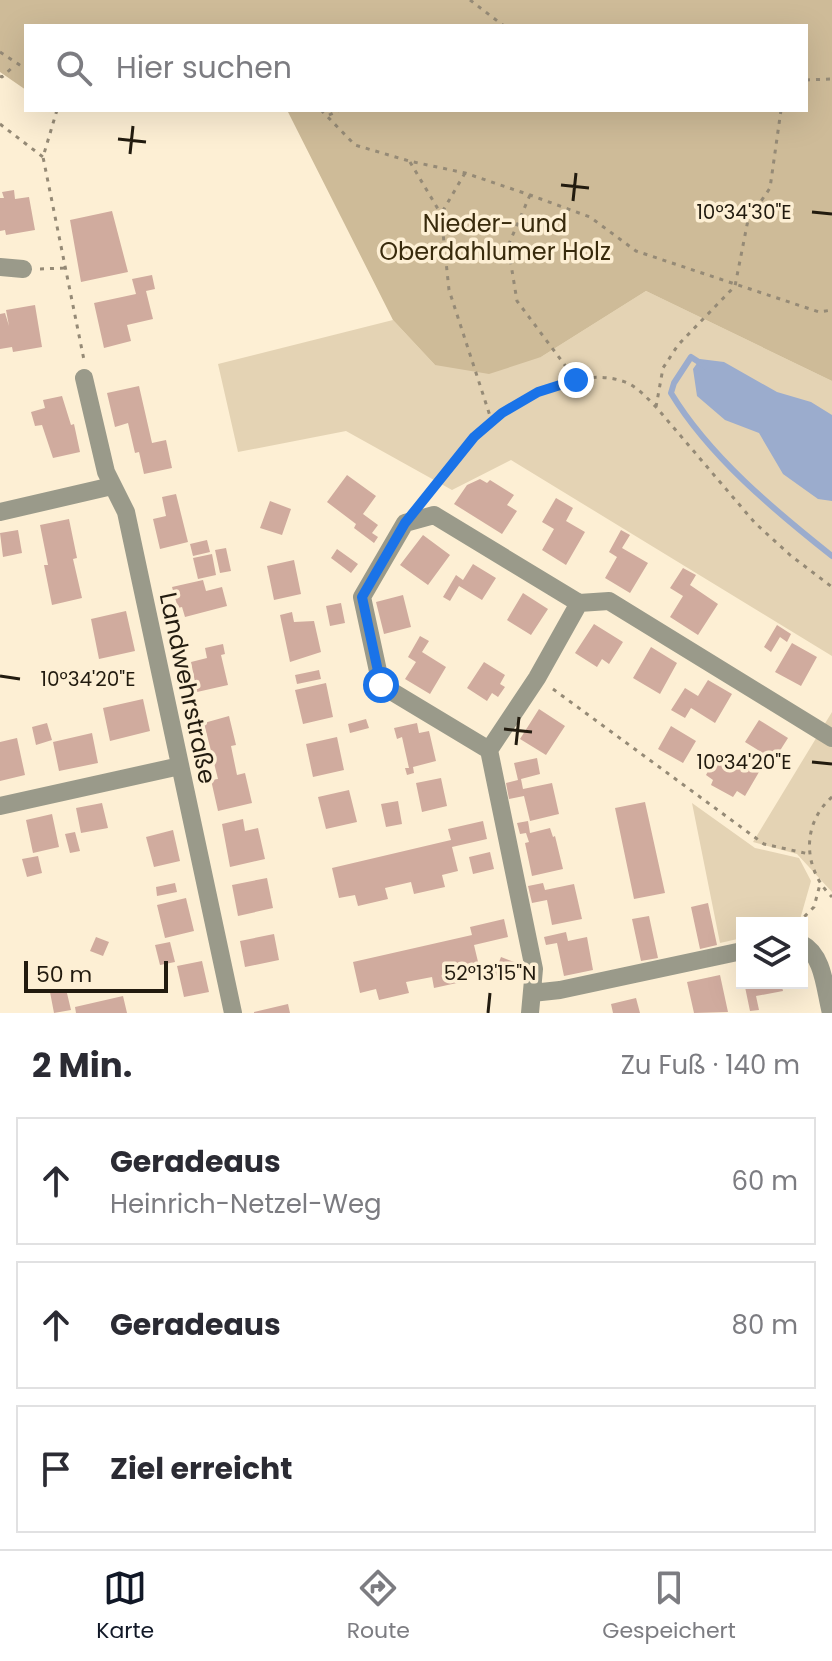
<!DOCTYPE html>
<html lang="de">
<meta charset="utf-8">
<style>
:root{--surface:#fff;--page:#f7f7f7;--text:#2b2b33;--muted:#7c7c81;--line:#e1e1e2;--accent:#111827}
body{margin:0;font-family:Poppins,sans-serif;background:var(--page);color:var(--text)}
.controls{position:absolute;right:24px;bottom:24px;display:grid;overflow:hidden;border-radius:0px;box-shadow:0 8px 32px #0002}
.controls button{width:72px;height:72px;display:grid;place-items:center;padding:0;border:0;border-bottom:2px solid var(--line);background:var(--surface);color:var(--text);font:40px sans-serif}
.scale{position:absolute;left:24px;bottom:20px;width:144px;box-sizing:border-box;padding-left:8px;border:4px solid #221b0f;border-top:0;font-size:22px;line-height:28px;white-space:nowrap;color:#221b0f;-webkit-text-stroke:6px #fdefd4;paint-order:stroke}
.stop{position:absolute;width:24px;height:24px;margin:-18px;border:6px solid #1a73e8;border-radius:50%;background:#fff}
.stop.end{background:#1a73e8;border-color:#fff;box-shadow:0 2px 8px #0008}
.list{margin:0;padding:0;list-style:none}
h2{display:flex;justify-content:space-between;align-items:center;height:104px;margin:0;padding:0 32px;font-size:34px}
h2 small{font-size:26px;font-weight:400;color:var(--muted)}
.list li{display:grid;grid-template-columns:52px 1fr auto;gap:24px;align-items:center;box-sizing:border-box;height:128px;margin:0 16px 16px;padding:0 16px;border:2px solid var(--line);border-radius:0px}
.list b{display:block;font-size:30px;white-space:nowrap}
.list p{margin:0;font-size:26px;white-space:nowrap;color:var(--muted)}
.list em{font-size:26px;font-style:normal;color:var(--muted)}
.icon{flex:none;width:44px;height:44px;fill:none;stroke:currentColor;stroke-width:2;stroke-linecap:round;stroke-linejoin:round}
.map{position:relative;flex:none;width:832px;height:1013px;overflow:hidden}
.search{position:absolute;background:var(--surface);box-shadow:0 8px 32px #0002;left:24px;right:24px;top:24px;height:88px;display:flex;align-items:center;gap:20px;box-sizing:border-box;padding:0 28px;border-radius:0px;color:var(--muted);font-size:30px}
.sheet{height:536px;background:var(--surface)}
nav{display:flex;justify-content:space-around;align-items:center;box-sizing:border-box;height:112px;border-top:2px solid var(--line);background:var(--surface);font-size:22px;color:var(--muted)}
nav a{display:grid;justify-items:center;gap:4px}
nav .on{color:var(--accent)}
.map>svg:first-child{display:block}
.green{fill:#e4d3b4}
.forest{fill:#cebb98}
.water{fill:#9baccd}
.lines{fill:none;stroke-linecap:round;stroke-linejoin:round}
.stream{stroke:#9baccd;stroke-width:6}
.building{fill:#d0ab9e}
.path{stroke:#958a76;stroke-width:3;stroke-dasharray:4 6;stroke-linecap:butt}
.street{stroke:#9a9a8a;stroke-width:18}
.route{stroke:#1a73e8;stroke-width:10}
.ticks{fill:none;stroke:#221b0f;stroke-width:3}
.labels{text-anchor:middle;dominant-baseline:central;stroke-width:7;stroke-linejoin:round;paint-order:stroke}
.park-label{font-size:24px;fill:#382a0c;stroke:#fdefd4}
.street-label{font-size:24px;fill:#221b0f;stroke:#fdefd4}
.ticks-label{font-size:20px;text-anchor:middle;fill:#221b0f;stroke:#fdefd4;stroke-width:7;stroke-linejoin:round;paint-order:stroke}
</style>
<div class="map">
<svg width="832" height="1013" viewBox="0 0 832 1013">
<rect width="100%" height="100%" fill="#fdefd4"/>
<path class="green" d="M646 291 832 381V656L511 460 452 490 346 431 238 452 218 364 393 320 435 365 541 357Z
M832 712V892L797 854 753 842Z
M692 803 755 848 799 858 811 881 799 923H742V938L720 943Z"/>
<path class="forest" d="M0 0H832V381L646 291 541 357 489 374 435 365 393 320 287 110H806V26H26V90L0 72Z"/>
<path class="water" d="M700 359 724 362 777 392 811 402 832 415V501L818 499 783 474 759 433 725 420 697 396 693 369Z"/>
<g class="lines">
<path class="stream" d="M705 366 691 357 674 383 671 393C709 456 774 510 832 556"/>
</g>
<path class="building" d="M14 190 15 199 29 197 35 230 6 235 5 230 0 231V198H4L2 192Z
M112 211 128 272 81 282 70 220Z
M152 275 155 289 146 291 153 319 127 325 131 341 104 348 94 303 136 294 132 279Z
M35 305 42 347 13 352 12 347 0 349V314L5 313 9 326 6 310Z
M139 386 152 443 166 440 172 468 144 474 139 452 135 453 128 423 115 427 107 393Z
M62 396 71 425 74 424 80 452 53 458 42 425 35 426 31 412 45 408 43 400Z
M347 475 376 496 363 514 378 525 372 533 378 537 374 543 354 528 356 524 327 502Z
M480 479 487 483 490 480 514 495 507 505 517 511 502 534 454 504 467 485Z
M176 494 188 542 160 549 153 519 166 516 162 497Z
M556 498 573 508 566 521 585 532 566 565 542 550 554 529 542 522Z
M270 501 291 509 282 535 260 528Z
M69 519 77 558 73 559 82 598 52 605 44 565H48L40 525Z
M18 530 22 553 3 557 0 533Z
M621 530 630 535 622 548 648 563 630 593 605 578 617 557 609 552Z
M423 535 450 555 428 585 400 565Z
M207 540 210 552 193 556 190 544Z
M226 548 231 571 220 573 215 550Z
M337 549 358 564 351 573 331 558Z
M212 554 216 575 198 579 193 558Z
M294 560 301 594 274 600 267 566Z
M473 564 496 578 482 600 459 586 450 601 443 597 456 575 463 580Z
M683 568 696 575 690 585 718 604 698 635 670 617 683 596 670 588Z
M203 580 206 591 222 587 227 606 185 617 182 607 178 608 172 587Z
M523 593 548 609 531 635 507 620Z
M403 595 411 627 384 634 376 602Z
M341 603 345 623 330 626 326 606Z
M126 611 135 651 99 659 91 619Z
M292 612 294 622 314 621 321 652 290 662 280 615Z
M594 624 623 642 609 664 602 659 597 667 575 653Z
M777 625 791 634 787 642 780 637 771 652 764 647Z
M420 636 429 641 422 652 446 667 430 694 405 679 416 662 408 657Z
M792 643 817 657 801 686 775 672Z
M223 644 225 654 221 655 228 685 197 692 191 662 207 658 205 648Z
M651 647 677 663 660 694 633 678Z
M484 662 505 675 500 684 505 687 498 697 492 693 487 701 467 688Z
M319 670 321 679 297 684 295 675Z
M708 680 732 694 715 723 691 708 685 718 671 710 685 688 698 696Z
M326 683 333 717 303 724 295 690Z
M143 699 150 731 110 741 103 708Z
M539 709 565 726 546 755 520 739Z
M229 716 236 745 231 746 237 775 245 773 252 803 218 811 211 780 218 779 204 723Z
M366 719 369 728 350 733 348 724Z
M759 720 788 738 774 760 745 742Z
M47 723 52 740 36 745 32 727Z
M417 723 419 733 429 731 436 761 413 767 414 773 407 775 405 768H409L402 737 397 739 394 728Z
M671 726 696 741 683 763 658 749Z
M92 733 98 763 59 771 53 742Z
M337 737 344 770 313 777 306 744Z
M17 738 25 775 0 781V742Z
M728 754 759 772 745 796 737 791 733 797 711 785 713 780 706 775 717 755 725 760Z
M537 758 540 774 521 779 523 789 552 783 559 814 530 821 524 796 509 799 506 783 518 780 514 763Z
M441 778 447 806 422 812 416 783Z
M349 790 357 822 326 829 318 797Z
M398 801 402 824 386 827 381 804Z
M645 802 665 893 634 899 615 808Z
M102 803 108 828 81 833 76 808Z
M52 814 59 847 33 853 26 820Z
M243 819 245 831 258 828 265 859 230 867 222 824Z
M483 821 487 839 452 847 458 871 442 875 445 887 414 894 411 882 385 888 388 899 358 906 355 895 339 898 332 868 451 840 448 829Z
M528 821 530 833 550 828 553 837 555 836 563 869 532 876 525 843 529 842 526 833 520 834 517 823Z
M173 830 180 861 154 867 146 837Z
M75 832 80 851 70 853 65 834Z
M490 852 494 869 473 874 469 857Z
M38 856 42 873 27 877 22 859Z
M267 878 273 908 238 916 232 885Z
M175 883 177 892 157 896 156 887Z
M543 883 545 890 574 884 582 919 552 925 547 900 532 903 528 886Z
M186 898 194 931 165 938 157 905Z
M708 903 717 945 700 949 691 907Z
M649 916 658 958 641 961 632 919Z
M504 919 508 937 474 945 479 966 463 970 466 981 434 988 432 977 406 982 409 993 379 1000 376 989 360 993 353 962 472 935 470 927Z
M566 932 568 941 587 937 593 970 564 976 557 943 546 945 544 937Z
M274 934 279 960 245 967 240 941Z
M96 937 109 942 103 956 90 951Z
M170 942 175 962 160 965 155 945Z
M501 957 517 963 510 981 494 975Z
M202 961 209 992 184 997 177 966Z
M720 975 728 1012 694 1013 687 982Z
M754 983H781L783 991 756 996 759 1010 750 1011 745 987Z
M66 989 71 1010 54 1013 50 992Z
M123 996 127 1013H76L75 1007Z
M636 998 640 1013H613L611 1004Z
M288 1004 290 1013H254V1012Z"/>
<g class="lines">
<path class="path" d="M470 0 504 26
M0 52 26 69
M0 76 2 77 15 65
M806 80 832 79
M57 110 43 157 84 360
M321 110 355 145 409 161 465 173 530 195 590 217 636 251 819 312 832 310
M329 115 340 110
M0 124 43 157
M410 162 441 214
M465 173 441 214 449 290 492 422
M530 195 508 246 517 301 576 380
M40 269 64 268
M656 407 663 368 678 345 735 286 748 220 770 188 781 110
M428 496C443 477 457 457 474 438 504 404 575 365 622 381 636 385 646 397 656 407L755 523 790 555 832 587
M553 689 764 844 809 854
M832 797C801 824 803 869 832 897
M804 926 803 918 814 907 820 884"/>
<path class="street" d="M0 267 23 269
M84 378 106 472 126 512 233 1013
M0 512 112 486
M489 750 537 678 579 603
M0 806 180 766
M802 944C824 955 825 991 831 1013
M532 993 560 990 742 951
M530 1013 534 969 489 750 381 685 362 597 405 523 434 515 579 603 609 601 832 738"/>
</g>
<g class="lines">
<path class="route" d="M381 685 362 597 405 523 474 437 502 413 538 392 576 380"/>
</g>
<path class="ticks" d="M118 139 146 142M130 154 133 126M561 185 589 188M573 201 576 173M812 212 832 214M0 676 20 679M504 729 532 732M516 745 519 717M812 762 832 764M488 1013 490 993"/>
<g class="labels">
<g class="park-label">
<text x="495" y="223">Nieder- und<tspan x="495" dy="28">Oberdahlumer Holz</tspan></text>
</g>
<g class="street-label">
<text transform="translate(188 688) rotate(78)">Landwehrstraße</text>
</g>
</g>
<g class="ticks-label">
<text x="744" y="219">10°34'30"E</text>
<text x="88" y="686">10°34'20"E</text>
<text x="744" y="769">10°34'20"E</text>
<text x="490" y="980">52°13'15"N</text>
</g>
</svg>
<div class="controls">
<button><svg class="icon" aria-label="layers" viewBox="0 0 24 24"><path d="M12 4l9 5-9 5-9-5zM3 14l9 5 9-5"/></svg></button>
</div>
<div class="scale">50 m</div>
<div class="stop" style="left:381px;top:685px"></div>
<div class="stop end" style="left:576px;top:380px"></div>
<div class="search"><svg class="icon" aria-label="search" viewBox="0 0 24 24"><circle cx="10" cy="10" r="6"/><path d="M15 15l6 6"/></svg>Hier suchen</div>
</div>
<section class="sheet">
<h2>2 Min.<small>Zu Fuß · 140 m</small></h2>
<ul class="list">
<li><svg class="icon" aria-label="ahead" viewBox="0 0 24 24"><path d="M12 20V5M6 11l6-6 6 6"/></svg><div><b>Geradeaus</b><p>Heinrich-Netzel-Weg</p></div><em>60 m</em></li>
<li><svg class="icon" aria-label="ahead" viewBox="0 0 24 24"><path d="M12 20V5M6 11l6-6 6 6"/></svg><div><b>Geradeaus</b></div><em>80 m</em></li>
<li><svg class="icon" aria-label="arrive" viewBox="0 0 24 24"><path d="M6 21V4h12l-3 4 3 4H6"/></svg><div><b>Ziel erreicht</b></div></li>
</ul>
</section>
<nav>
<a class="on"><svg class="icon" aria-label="map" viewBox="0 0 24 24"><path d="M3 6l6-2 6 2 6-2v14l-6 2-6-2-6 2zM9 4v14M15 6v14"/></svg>Karte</a>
<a><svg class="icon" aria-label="directions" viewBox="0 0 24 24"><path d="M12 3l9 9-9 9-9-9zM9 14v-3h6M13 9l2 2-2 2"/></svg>Route</a>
<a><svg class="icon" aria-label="saved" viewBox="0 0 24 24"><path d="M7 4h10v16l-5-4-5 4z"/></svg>Gespeichert</a>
</nav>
